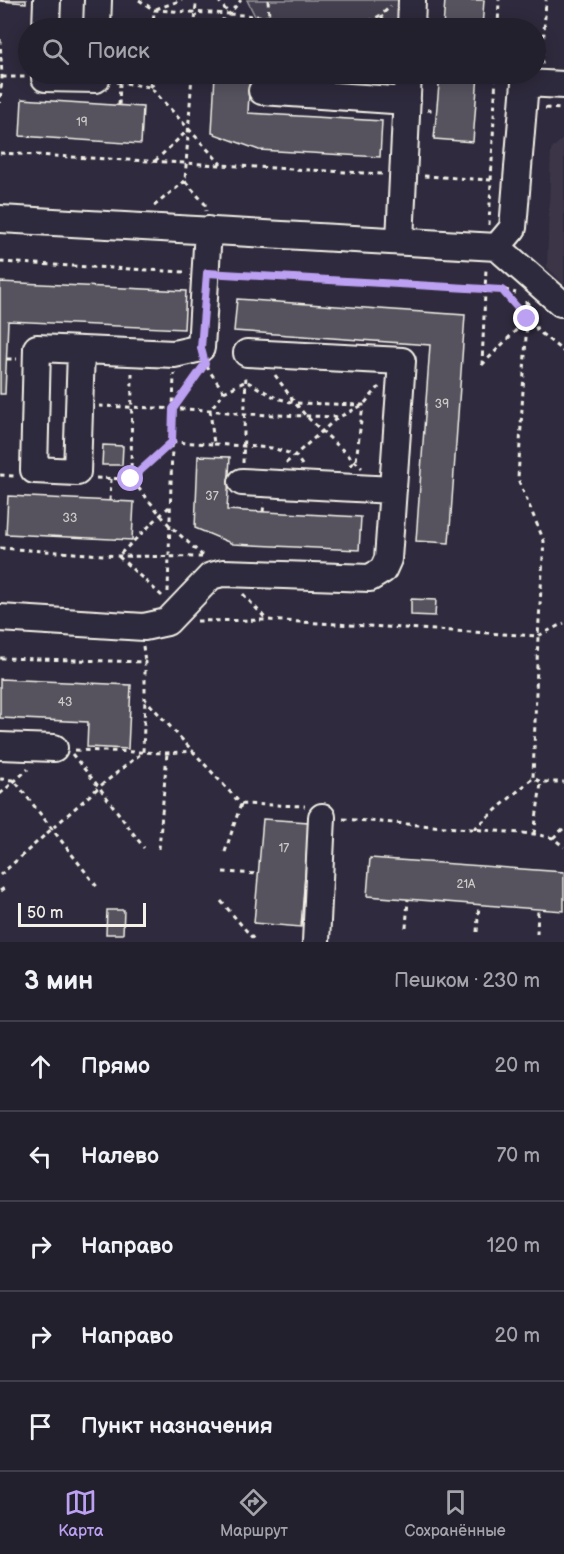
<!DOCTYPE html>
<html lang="ru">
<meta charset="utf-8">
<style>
:root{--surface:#23202e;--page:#2b2836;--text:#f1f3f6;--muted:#a3a3aa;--line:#403e4a;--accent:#bca0f2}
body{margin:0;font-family:"Balsamiq Sans",sans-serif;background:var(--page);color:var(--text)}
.scale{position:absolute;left:18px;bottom:15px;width:128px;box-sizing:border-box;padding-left:6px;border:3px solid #f4f1e8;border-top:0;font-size:16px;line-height:21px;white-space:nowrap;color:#f4f1e8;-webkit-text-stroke:4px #2f2a3d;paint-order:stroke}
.stop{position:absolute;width:18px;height:18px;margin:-14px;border:4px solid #bca0f2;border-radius:50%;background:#fff}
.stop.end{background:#bca0f2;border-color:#fff;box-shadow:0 2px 6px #0008}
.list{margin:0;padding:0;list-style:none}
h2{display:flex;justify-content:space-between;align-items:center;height:78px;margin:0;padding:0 24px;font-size:26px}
h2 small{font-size:20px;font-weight:400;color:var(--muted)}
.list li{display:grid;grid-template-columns:39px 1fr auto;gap:18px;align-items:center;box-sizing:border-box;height:90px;padding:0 24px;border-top:2px solid var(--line)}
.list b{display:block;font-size:22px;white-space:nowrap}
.list em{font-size:20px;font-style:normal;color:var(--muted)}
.icon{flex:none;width:33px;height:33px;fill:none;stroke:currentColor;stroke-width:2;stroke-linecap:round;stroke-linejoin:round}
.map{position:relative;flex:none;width:564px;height:942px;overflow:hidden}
.search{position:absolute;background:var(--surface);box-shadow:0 3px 15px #0003;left:18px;right:18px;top:18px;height:66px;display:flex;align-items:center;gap:15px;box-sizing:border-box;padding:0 21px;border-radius:33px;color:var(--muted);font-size:22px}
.sheet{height:528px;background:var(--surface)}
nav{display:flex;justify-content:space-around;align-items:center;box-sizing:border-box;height:84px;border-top:2px solid var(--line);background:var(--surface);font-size:16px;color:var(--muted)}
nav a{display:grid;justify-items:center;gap:3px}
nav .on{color:var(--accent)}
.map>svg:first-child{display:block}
.built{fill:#3b3647}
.green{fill:#454050;stroke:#9c989c;stroke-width:1.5}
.building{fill:#56525f;stroke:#f4f1e8;stroke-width:1.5}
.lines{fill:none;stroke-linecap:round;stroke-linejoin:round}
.minor-casing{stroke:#f4f1e8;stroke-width:30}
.path{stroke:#f4f1e8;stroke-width:3;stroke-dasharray:4.5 4.5;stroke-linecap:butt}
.minor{stroke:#2f2a3d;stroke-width:26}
.route{stroke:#bca0f2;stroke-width:8}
.labels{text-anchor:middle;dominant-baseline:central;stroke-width:4.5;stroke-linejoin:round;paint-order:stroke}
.number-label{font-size:12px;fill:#ccc9c6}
</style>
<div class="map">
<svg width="564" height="942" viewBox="0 0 564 942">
<rect width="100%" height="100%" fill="#2f2a3d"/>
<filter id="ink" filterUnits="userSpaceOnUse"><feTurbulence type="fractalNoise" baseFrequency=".0167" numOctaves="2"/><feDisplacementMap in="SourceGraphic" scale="12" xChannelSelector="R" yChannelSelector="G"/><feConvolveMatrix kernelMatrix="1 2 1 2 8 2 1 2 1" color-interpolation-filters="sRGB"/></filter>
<g filter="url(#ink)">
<path class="built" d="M564 138V284L547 267 551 149Z"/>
<path class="green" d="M247 0H407L406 28H261Z
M265 74H404L403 95 264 86Z"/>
<path class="building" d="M0 0H26V3L0 1Z
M445 0H484L482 28H443Z
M215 74H250L248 113 382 121 380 157 259 150 212 133Z
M440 74H478L473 142 434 139Z
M22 99 143 107 141 144 20 136Z
M0 282 186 291 184 329 8 321 5 394H0Z
M237 299 465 315 449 543 416 541 430 345 234 331Z
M103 445 123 446 122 465H102Z
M198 456 230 457 227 510 361 517 359 550 233 544 195 528Z
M8 496 134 502 132 540 6 534Z
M411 599 436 600 435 616 411 615Z
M0 679 131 685 128 749 87 747 88 722 0 718Z
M263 819 309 822 301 927 254 923Z
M370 858 564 872V911L367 896Z
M107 910H124L123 934H106Z"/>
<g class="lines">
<defs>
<path id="minor" d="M46 28 47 0
M97 28 98 0
M411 28 412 0
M45 74V78L96 79V74
M262 91 407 101
M0 219 497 247 513 228 525 83 564 85
M400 240 408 74
M497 247 561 303H564
M81 351 77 472 34 470 37 348 174 354 201 348 208 230
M242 482 393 490
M0 618 144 627 167 622 211 576 223 573 370 578 383 570 388 559 402 361 247 353
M0 746 54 748
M316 942 322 817"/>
</defs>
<use href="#minor" class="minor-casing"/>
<path class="path" d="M139 0 154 10 229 14 233 28
M218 0 229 14 269 17 268 28
M268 0 269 17 366 23 381 15
M156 9 182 0
M153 28 154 10
M195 28 196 0
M214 28 229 14 241 0
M360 28 366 23 368 28
M387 28 381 15 391 6
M498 28 499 0
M0 39 2 77 0 103
M542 64 546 0
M192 74 185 181 205 204 206 211
M2 77H25
M117 82 150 87 221 164
M150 87 165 74
M150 87 151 74
M119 105 120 83
M545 108 564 109
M427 110H437
M0 153 384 174
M155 161 187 131
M424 176 491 180
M154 206 185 181
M489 225 496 74
M0 262 184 272
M226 274 502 289 516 293
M526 301 527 319 518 479 544 541 538 636 533 778 541 782H564
M527 301 537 330 564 352
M7 359H17
M482 365 486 268
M482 365 527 319 504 291
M206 366 224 392
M132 373 131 479 169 525 203 556
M275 375 295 403 306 416 362 468
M99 406 210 410 245 414 339 417 363 405 379 387
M174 408 202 369
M214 444 272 448 295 455 302 465
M243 463 246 373
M286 463 337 418
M0 475 14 476
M96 478 131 479 172 442 214 444 210 410 224 392 246 381 276 398 295 403 363 405 356 461 349 466
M110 501 111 479
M263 512 264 503
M0 548 118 556 202 557
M168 592 174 373
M243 594 267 620
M162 596 118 556 169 507
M197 621 267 620 538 636 564 623
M143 646 145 662
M0 658 145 662V699L241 804 305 806
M75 750 167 753 193 751
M72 754 99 787 144 848
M0 779 14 780 98 888
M0 794 28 769
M343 819 534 834 553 838 564 847
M474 829 533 778
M534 834 541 783
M553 838 564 828
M159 849 167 753
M225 852 241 804
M223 872 258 874
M0 875 99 787 143 752 145 699
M0 891 7 886
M221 901 256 942
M406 928 408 899
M477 932 479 904
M537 934 538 909"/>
<use href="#minor" class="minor"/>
</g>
</g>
<g class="lines" filter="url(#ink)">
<path class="route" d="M131 479 172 442 173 409 205 364 201 348 207 273 502 290 527 319"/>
</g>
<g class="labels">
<g class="number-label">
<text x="82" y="122">19</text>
<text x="442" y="404">39</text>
<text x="212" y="496">37</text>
<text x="70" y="518">33</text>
<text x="65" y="702">43</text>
<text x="284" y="848">17</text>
<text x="466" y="884">21А</text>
</g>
</g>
</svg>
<div class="scale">50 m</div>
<div class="stop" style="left:131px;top:479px"></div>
<div class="stop end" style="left:527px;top:319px"></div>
<div class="search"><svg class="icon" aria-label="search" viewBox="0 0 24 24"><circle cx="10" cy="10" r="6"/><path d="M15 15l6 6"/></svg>Поиск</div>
</div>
<section class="sheet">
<h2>3 мин<small>Пешком · 230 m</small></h2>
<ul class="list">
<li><svg class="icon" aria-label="ahead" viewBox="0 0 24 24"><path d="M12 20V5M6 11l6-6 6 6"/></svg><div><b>Прямо</b></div><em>20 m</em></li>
<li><svg class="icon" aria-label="left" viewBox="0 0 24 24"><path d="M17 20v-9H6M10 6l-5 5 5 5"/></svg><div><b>Налево</b></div><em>70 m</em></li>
<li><svg class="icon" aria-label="right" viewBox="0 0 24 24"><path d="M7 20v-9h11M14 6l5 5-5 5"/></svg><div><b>Направо</b></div><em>120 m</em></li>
<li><svg class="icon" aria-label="right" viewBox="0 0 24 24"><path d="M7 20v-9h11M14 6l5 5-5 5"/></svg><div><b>Направо</b></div><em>20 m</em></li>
<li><svg class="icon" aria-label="arrive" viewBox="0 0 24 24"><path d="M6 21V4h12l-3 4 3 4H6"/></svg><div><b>Пункт назначения</b></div></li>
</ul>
</section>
<nav>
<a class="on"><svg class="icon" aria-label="map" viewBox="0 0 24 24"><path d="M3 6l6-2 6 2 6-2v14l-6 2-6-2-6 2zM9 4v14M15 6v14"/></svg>Карта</a>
<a><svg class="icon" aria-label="directions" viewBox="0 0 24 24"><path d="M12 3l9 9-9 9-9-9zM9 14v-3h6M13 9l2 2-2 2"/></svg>Маршрут</a>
<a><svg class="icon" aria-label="saved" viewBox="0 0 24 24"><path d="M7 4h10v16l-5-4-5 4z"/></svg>Сохранённые</a>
</nav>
